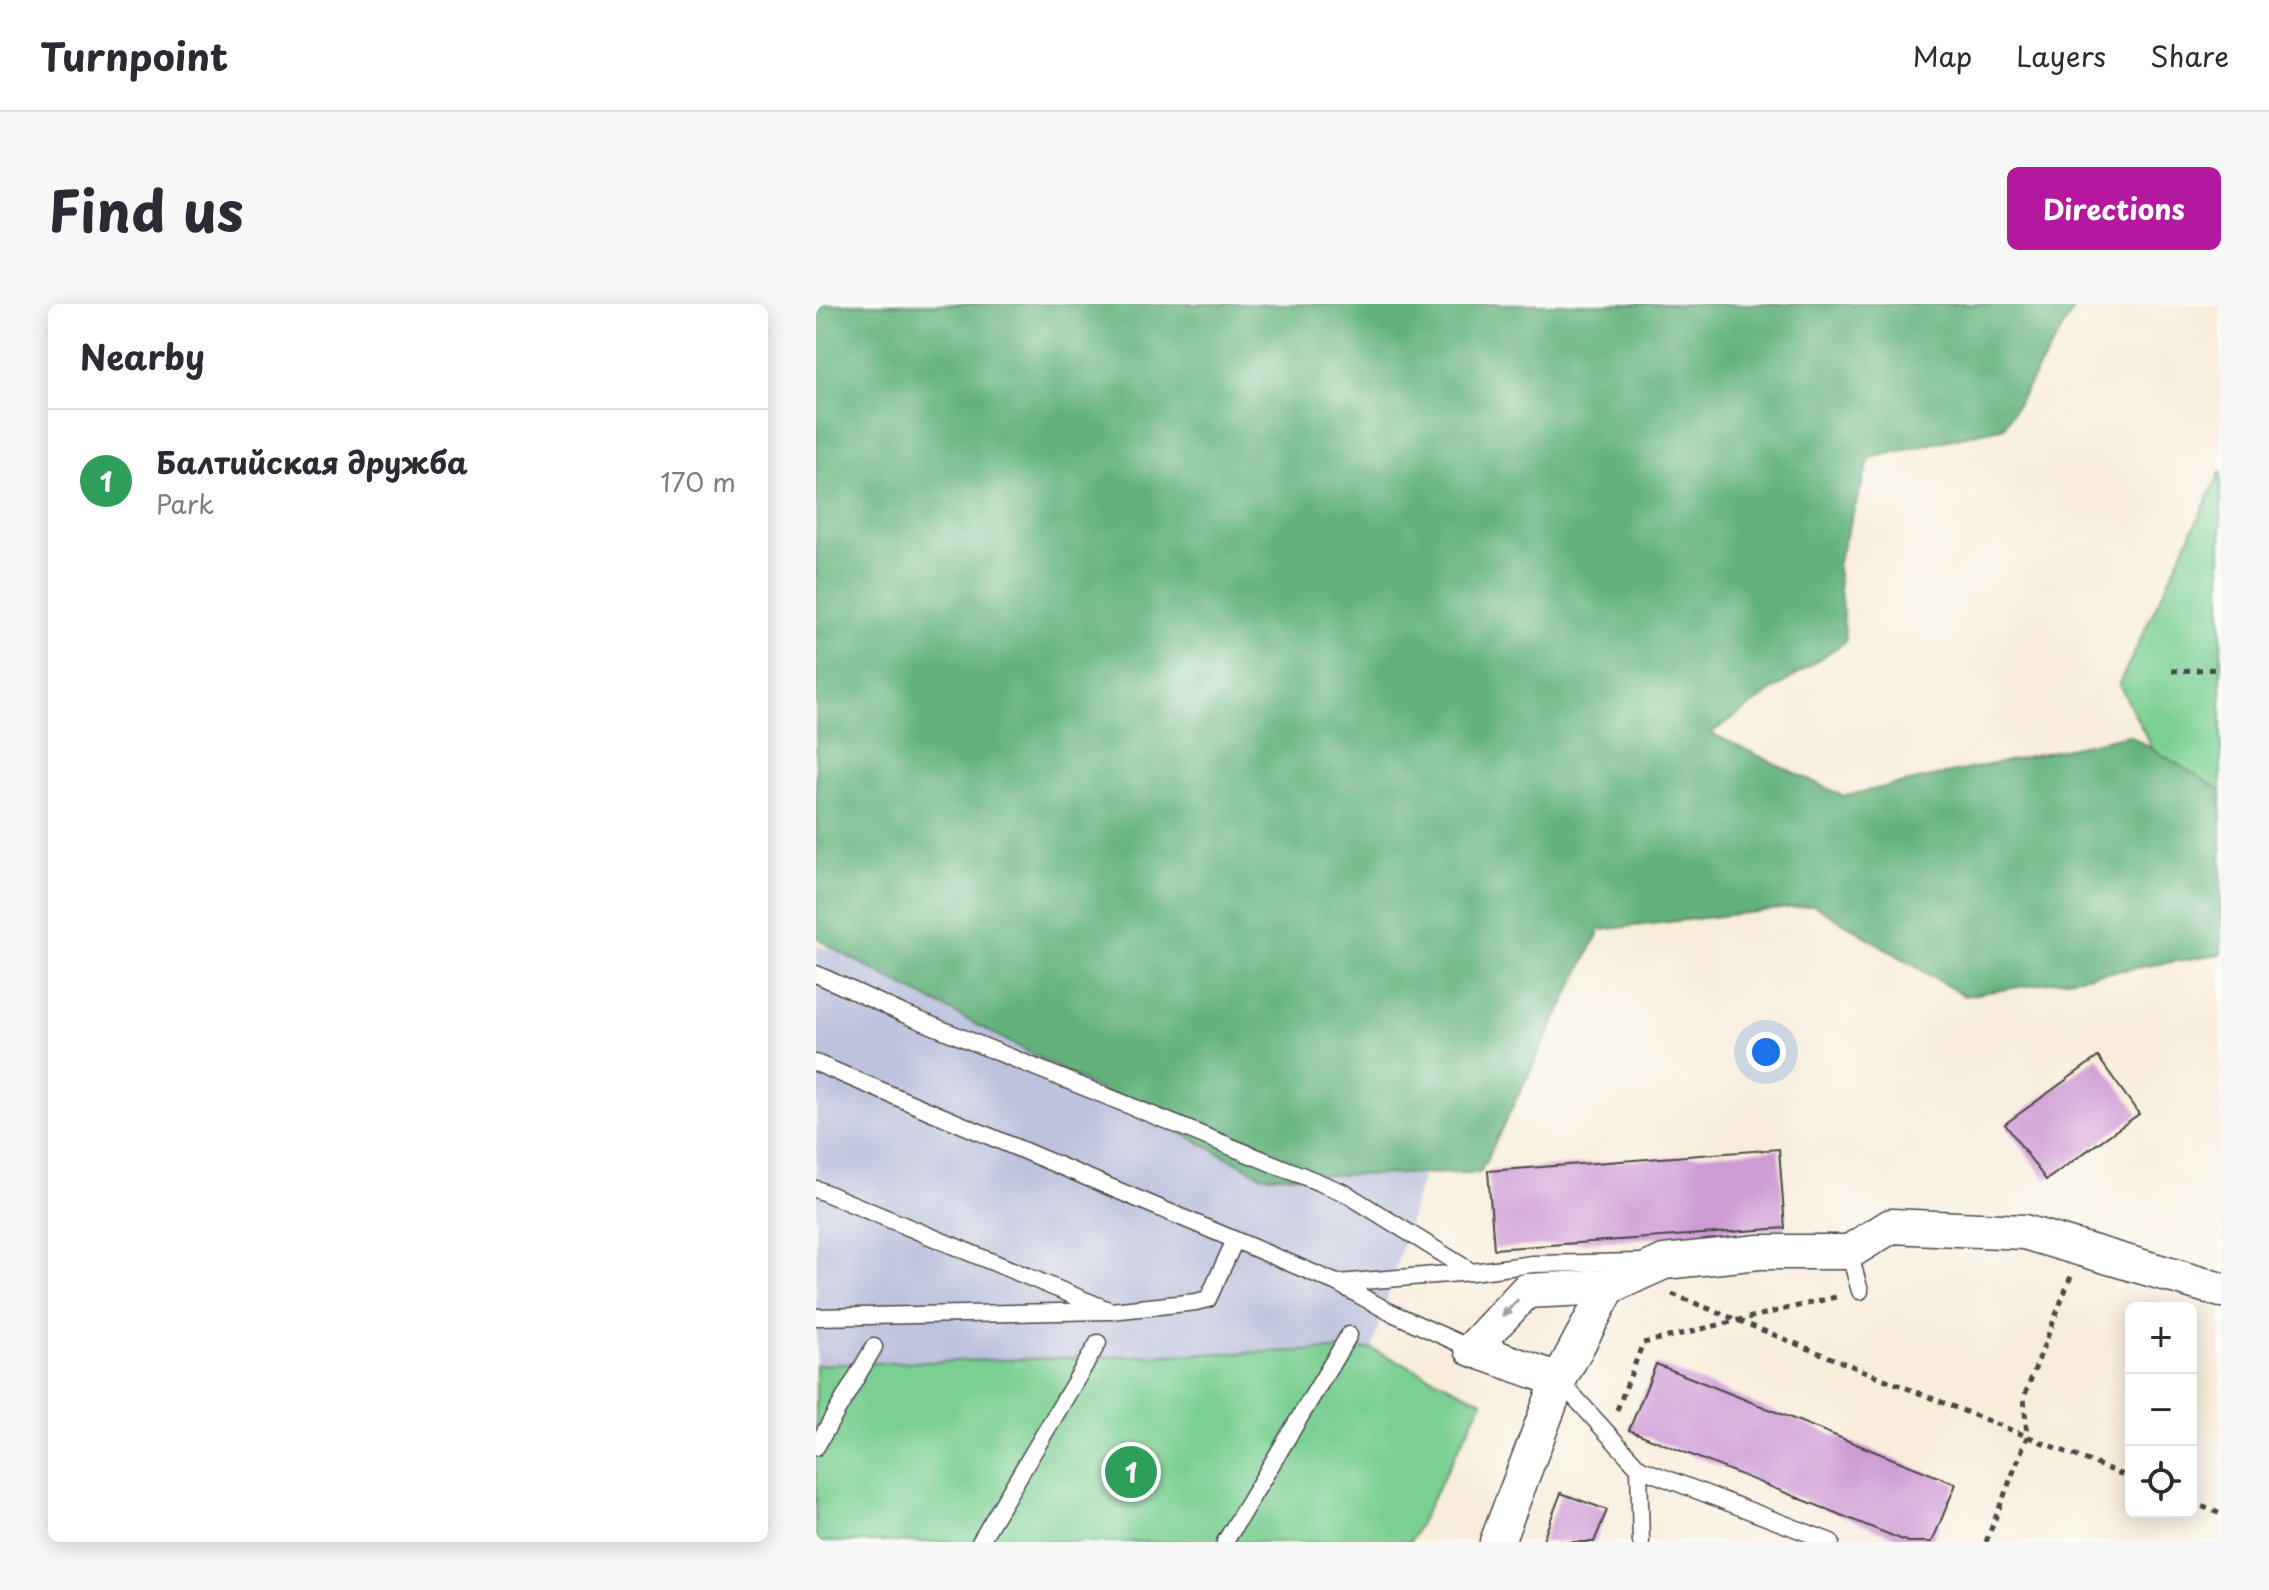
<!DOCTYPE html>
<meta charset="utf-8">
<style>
:root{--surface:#fff;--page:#f7f7f7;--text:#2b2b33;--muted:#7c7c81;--line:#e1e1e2;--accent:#b5179e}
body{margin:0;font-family:"Playpen Sans",sans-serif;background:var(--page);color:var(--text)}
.controls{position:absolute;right:24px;bottom:24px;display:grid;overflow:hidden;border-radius:12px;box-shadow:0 4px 20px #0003}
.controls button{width:72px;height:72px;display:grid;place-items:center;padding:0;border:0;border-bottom:2px solid var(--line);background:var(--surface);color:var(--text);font:40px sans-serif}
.you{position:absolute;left:950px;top:748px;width:28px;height:28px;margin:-20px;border:6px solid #fff;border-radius:50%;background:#1a73e8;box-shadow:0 0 0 12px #1a73e833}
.badge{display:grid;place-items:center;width:52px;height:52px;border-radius:50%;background:var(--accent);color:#fff;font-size:26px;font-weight:700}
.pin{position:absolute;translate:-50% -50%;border:4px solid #fff;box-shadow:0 2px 8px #0006}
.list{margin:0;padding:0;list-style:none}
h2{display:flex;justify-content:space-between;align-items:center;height:104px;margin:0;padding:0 32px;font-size:34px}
h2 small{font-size:26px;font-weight:400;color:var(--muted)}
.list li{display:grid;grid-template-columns:52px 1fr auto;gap:24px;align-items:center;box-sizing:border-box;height:144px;padding:0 32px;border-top:2px solid var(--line)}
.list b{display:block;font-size:30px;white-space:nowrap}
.list p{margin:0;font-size:26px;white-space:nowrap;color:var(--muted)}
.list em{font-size:26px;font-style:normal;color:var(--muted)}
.icon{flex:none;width:44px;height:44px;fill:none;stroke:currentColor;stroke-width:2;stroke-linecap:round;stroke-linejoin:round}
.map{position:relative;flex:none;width:1405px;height:1238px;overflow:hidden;border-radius:12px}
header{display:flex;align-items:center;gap:48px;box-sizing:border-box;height:112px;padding:0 40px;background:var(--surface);border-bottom:2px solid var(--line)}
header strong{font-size:38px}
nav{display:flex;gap:44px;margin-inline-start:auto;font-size:28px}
.intro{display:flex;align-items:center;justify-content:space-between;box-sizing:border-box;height:192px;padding:0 48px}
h1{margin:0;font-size:56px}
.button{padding:20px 36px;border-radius:12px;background:var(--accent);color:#fff;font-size:28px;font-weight:700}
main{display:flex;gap:48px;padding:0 48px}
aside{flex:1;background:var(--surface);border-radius:12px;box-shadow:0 4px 20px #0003}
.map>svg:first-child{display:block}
.industrial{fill:#bec3dd}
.green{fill:#7acf93;stroke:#527d5f;stroke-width:2}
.forest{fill:#63b27d;stroke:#476e54;stroke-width:2}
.building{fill:#cf9bd5}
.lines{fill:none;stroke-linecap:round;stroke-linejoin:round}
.service-casing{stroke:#4a4845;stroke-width:19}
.minor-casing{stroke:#4a4845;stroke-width:37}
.path{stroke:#4a4845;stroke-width:5;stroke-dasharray:6 6;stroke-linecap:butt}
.service{stroke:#fff;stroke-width:16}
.minor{stroke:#fff;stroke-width:34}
.oneway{fill:#a0a0a0}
</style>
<header>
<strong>Turnpoint</strong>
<nav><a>Map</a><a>Layers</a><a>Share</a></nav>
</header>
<div class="intro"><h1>Find us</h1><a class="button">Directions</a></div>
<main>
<aside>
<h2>Nearby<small></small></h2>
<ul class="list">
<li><span class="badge" style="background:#2e9e5b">1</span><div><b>Балтийская дружба</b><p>Park</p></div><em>170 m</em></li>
</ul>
</aside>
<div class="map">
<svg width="1405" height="1238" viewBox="0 0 1405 1238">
<rect width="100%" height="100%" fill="#fdfcf7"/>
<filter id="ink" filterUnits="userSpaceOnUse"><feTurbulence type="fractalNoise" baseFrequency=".0125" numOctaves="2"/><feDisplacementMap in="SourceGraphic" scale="16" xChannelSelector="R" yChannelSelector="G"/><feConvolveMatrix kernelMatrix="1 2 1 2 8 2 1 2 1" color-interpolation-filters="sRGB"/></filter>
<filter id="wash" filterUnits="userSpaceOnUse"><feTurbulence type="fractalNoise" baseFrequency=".006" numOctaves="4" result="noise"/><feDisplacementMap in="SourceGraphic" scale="32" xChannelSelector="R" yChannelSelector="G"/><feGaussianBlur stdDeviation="1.8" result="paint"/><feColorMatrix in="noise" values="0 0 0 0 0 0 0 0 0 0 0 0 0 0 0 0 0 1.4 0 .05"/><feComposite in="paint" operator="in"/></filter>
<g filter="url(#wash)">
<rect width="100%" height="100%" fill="#f8eddb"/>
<path class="industrial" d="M0 641 613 850 556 1045 0 1061Z"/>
<path class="green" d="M1405 167V577L1303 380Z
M556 1045 667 1097 594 1238H0V1061Z"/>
<path class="forest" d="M0 0H1261L1188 123 1054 154 1021 261 1030 337 895 429 1027 492 1313 431 1405 486V650L1148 692 998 601 784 626 664 869 447 872 12 642 0 633Z"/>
<g id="blocks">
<path class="building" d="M1282 753 1323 810 1230 876 1189 820Z
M963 845 969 924 678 945 672 867Z
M840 1060 1140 1180 1116 1238H1092L813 1126Z
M745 1189 791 1206 778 1238H726Z"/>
</g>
</g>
<g filter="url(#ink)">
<use href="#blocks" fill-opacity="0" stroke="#4a4845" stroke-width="2"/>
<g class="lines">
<defs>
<path id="service" d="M0 670 88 710 529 889 656 968
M0 759 521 979 572 1007 656 1045
M0 885 290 1005
M1033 948 1044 987
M522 979 656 968 717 960 826 958
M0 1013 295 1007 380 998 392 995 419 936
M743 1076 823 1164 1015 1238
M0 1143 58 1043
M823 1164 825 1238
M164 1238 282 1039
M409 1238 533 1031"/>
<path id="minor" d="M793 983 743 1076 656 1045 710 987 793 983 848 958 943 948H1033L1075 922 1208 928 1405 986
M681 1238 743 1076"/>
</defs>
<use href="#service" class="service-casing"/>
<use href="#minor" class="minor-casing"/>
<path class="path" d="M1356 367 1405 365
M856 990 1315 1174
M801 1106 827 1039 1024 992
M1375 1198 1405 1210
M1170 1238 1211 1133 1208 1093 1255 972"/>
<use href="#service" class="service"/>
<use href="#minor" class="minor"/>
</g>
<defs><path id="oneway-solid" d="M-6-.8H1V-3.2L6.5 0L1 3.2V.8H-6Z" transform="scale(2)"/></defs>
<use class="oneway" href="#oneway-solid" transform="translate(694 1004) rotate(133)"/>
</g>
</svg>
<div class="controls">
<button>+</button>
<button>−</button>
<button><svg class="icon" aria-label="locate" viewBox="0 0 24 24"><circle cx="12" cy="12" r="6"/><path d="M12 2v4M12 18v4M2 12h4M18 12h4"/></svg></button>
</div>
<div class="you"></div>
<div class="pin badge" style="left:315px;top:1168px;background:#2e9e5b">1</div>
</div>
</main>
